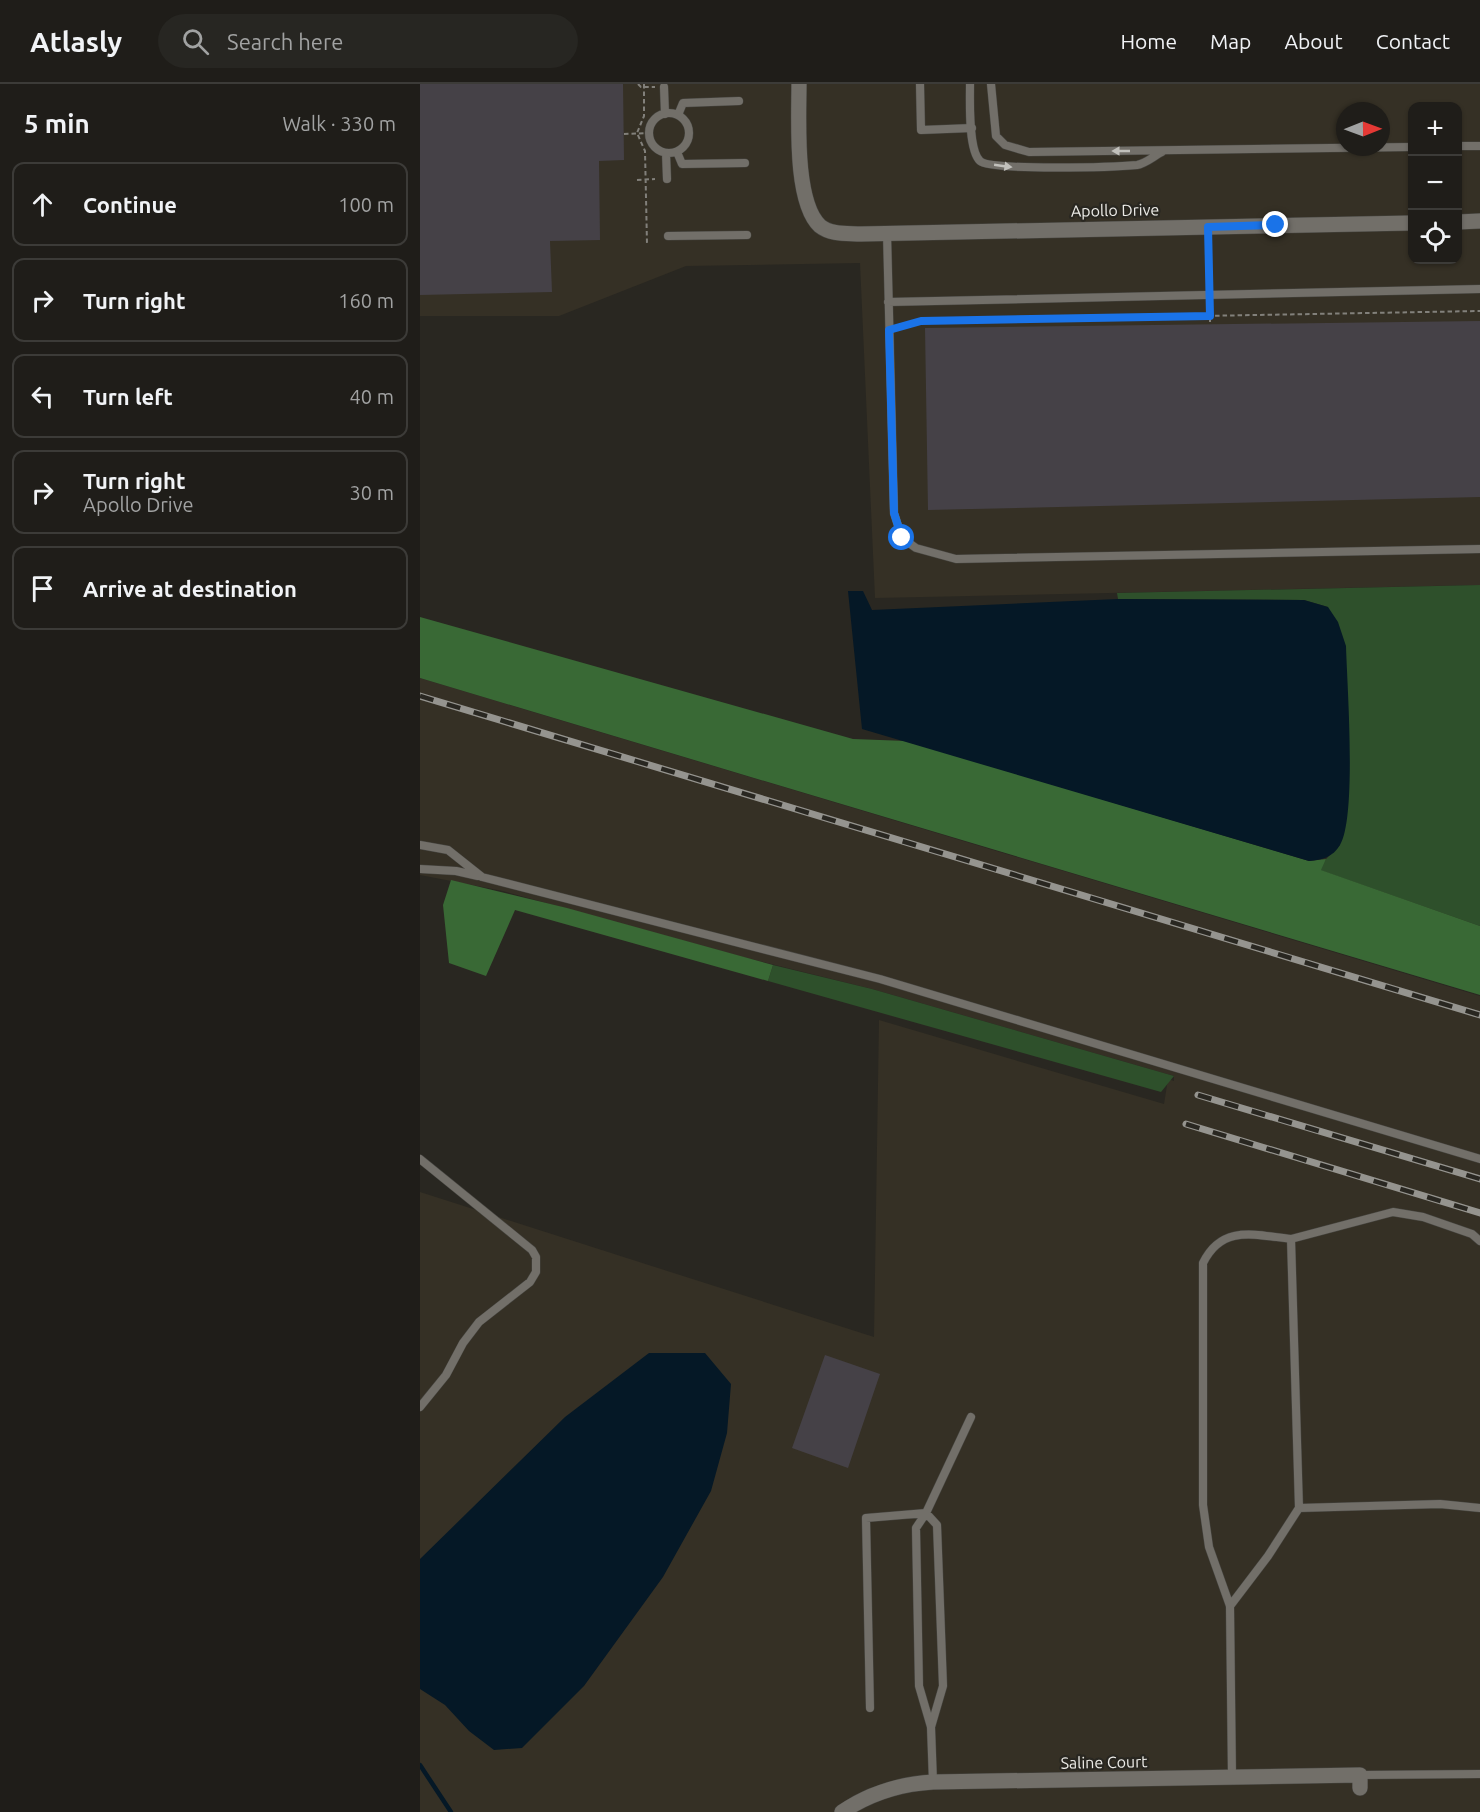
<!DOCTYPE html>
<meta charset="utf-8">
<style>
:root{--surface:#1f1d19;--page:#272622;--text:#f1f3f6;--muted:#a1a2a2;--line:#3c3b38}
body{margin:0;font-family:Ubuntu,sans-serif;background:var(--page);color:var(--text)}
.controls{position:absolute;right:18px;top:18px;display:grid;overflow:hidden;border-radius:12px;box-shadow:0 2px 4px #0004}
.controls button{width:54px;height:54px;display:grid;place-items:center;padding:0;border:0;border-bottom:2px solid var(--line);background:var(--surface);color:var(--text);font:30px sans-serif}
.compass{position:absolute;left:916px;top:18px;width:54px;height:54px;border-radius:50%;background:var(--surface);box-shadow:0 2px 4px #0004;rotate:89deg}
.stop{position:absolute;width:18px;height:18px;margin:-14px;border:4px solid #1a73e8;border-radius:50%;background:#fff}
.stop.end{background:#1a73e8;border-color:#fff;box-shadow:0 2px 6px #0008}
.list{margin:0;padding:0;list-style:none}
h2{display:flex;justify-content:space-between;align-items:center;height:78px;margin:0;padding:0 24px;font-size:26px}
h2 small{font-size:20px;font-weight:400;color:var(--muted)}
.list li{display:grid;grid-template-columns:39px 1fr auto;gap:18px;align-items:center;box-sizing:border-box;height:84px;margin:0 12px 12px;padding:0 12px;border:2px solid var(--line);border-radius:12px}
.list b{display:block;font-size:22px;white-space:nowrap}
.list p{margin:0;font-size:20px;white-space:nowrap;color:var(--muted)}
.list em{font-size:20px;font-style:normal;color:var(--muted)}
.icon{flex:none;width:33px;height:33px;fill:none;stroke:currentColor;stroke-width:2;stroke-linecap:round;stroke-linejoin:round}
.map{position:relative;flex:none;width:1060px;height:1728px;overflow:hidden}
header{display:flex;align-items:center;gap:36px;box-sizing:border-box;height:84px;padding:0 30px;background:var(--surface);border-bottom:2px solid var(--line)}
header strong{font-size:28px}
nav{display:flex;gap:33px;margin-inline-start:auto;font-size:21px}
.search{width:420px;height:54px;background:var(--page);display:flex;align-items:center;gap:15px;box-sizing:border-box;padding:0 21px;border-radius:33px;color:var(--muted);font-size:22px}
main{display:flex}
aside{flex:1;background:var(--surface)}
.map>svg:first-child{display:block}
.built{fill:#353025;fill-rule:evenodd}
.green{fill:#2e502b}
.forest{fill:#396935}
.water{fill:#051826}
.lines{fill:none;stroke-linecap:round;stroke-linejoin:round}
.stream{stroke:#051826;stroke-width:4.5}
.building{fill:#454147}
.service-casing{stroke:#464540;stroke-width:9}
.minor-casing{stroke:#464540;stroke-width:16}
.path{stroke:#82807b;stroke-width:2;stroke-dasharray:4.5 3;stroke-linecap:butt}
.service{stroke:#726f69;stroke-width:8}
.minor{stroke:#726f69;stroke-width:15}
.rail-casing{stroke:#95948f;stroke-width:7}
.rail{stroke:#292721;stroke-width:4.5;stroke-dasharray:14;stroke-linecap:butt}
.oneway{fill:#c1c0bb}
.route{stroke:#1a73e8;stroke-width:8}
.labels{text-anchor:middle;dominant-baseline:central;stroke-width:4.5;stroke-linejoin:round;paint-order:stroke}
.street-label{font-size:16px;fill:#ecebe7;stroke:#292721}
</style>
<header>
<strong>Atlasly</strong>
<div class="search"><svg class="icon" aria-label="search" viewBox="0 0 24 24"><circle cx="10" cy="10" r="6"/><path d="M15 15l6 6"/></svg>Search here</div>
<nav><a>Home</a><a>Map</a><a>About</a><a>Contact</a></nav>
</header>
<main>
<aside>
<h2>5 min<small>Walk · 330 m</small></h2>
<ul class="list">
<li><svg class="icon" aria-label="ahead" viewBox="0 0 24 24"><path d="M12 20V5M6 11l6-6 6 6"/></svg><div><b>Continue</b></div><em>100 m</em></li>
<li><svg class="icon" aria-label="right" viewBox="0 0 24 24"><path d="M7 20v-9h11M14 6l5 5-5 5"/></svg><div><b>Turn right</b></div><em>160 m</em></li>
<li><svg class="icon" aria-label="left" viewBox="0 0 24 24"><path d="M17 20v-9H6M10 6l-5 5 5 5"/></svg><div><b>Turn left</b></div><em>40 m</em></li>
<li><svg class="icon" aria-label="right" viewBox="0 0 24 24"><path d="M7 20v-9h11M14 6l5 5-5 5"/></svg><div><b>Turn right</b><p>Apollo Drive</p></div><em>30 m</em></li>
<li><svg class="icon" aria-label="arrive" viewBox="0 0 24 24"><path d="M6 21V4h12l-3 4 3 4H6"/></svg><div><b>Arrive at destination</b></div></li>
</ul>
</aside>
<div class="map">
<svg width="1060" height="1728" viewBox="0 0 1060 1728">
<rect width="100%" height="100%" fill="#292721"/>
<path class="built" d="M0 0H1060V501L455 514 440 179 266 182 139 232H0ZM992 22H1038V176H992ZM925 27H961V63H925Z
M0 594 1060 912V1728H0V1108L454 1253 459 936 744 1020 748 995 754 997V992L452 905 323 873 83 807 0 791Z"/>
<path class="green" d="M1060 501V842L900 786 906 775 920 761 908 523 884 516 698 515 697 509Z
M353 881 452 905 754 992 741 1008 348 897Z"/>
<path class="forest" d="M0 533 433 655 487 657 889 777 906 775 901 786 1060 842V911L0 594Z
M31 796 147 824 353 881 348 897 95 826 66 892 29 879 23 821Z"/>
<path class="water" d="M428 507H443L452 526 698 515 884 516 908 523 918 538 926 562C927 601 937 732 920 761 913 773 902 776 889 777L442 645Z
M229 1269H285L311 1300 307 1349 291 1407 243 1493 164 1602 102 1664 74 1666 49 1647 25 1621 0 1605V1475L145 1333Z"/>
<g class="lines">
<path class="stream" d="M0 1681 31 1728"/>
</g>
<path class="building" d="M0 0H203L204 76 179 77 180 156 130 157 132 208 0 211Z
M1060 237V413L508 426 505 244Z
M405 1271 460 1290 428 1384 372 1364Z"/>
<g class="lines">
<defs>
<path id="service" d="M500 0 501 46 552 44
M550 0C550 17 548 66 560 77 571 87 697 83 717 81 725 80 734 72 742 68
M571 0 576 52 585 61 609 68 992 63
M244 3 245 30
M229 49a20 20 0 1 1 40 0a20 20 0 1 1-40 0Z
M258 31 263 19 319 17
M1038 62H1060
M257 68 262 80 325 79
M246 69 247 95
M467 149 474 429 482 454 496 464 536 475 1060 465
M248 152 327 151
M468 218 1060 205
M0 761 28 766 62 793 460 895 1060 1075
M0 785 36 787 58 792
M0 1075 112 1166 116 1173V1188L110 1198 59 1238 43 1259 26 1291 0 1323
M871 1155 973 1128 1003 1133 1052 1150 1060 1157
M879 1424 1020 1420 1060 1424
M810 1522 848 1472 879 1424 871 1155C835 1151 802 1140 783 1179V1421L789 1463 810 1522 812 1694
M450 1624 446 1434 506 1429 551 1333
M511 1643 523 1602 517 1441 506 1429 496 1444 499 1602 511 1643 513 1698
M940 1691 1060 1690"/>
<path id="minor" d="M379 0C379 34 374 118 400 142 411 151 428 149 441 150L992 139
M1038 138 1060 137
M422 1728C450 1709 479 1700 513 1698L940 1691V1704"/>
</defs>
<use href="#service" class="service-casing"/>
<use href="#minor" class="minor-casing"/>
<path class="path" d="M218 0 221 3H235
M224 0V32L217 49 225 67 227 160
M204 50 229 49
M217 96 235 95
M789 157V200
M790 220V238
M481 243 501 237 1060 227"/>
<use href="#service" class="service"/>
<use href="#minor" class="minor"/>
<defs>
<path id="rail" d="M0 612 1060 931
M778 1011 1060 1095
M766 1040 1060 1129"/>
</defs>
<use href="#rail" class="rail-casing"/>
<use href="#rail" class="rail"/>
</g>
<defs><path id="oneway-solid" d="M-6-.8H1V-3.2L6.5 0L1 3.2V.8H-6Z" transform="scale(1.5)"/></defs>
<g class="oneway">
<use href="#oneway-solid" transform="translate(701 67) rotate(180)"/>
<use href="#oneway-solid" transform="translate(583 82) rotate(8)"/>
</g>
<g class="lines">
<path class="route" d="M482 454 474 429 469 246 501 237 790 232 788 143 856 141"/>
</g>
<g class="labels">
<g class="street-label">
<text transform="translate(695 126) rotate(-1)">Apollo Drive</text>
<text transform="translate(684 1678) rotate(-1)">Saline Court</text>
</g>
</g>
</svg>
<div class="controls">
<button>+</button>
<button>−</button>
<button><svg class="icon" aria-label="locate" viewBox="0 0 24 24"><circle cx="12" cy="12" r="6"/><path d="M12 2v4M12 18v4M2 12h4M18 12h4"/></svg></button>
</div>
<svg class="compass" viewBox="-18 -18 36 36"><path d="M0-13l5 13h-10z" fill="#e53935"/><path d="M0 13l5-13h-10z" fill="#a1a2a2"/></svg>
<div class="stop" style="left:482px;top:454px"></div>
<div class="stop end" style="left:856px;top:141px"></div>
</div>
</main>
